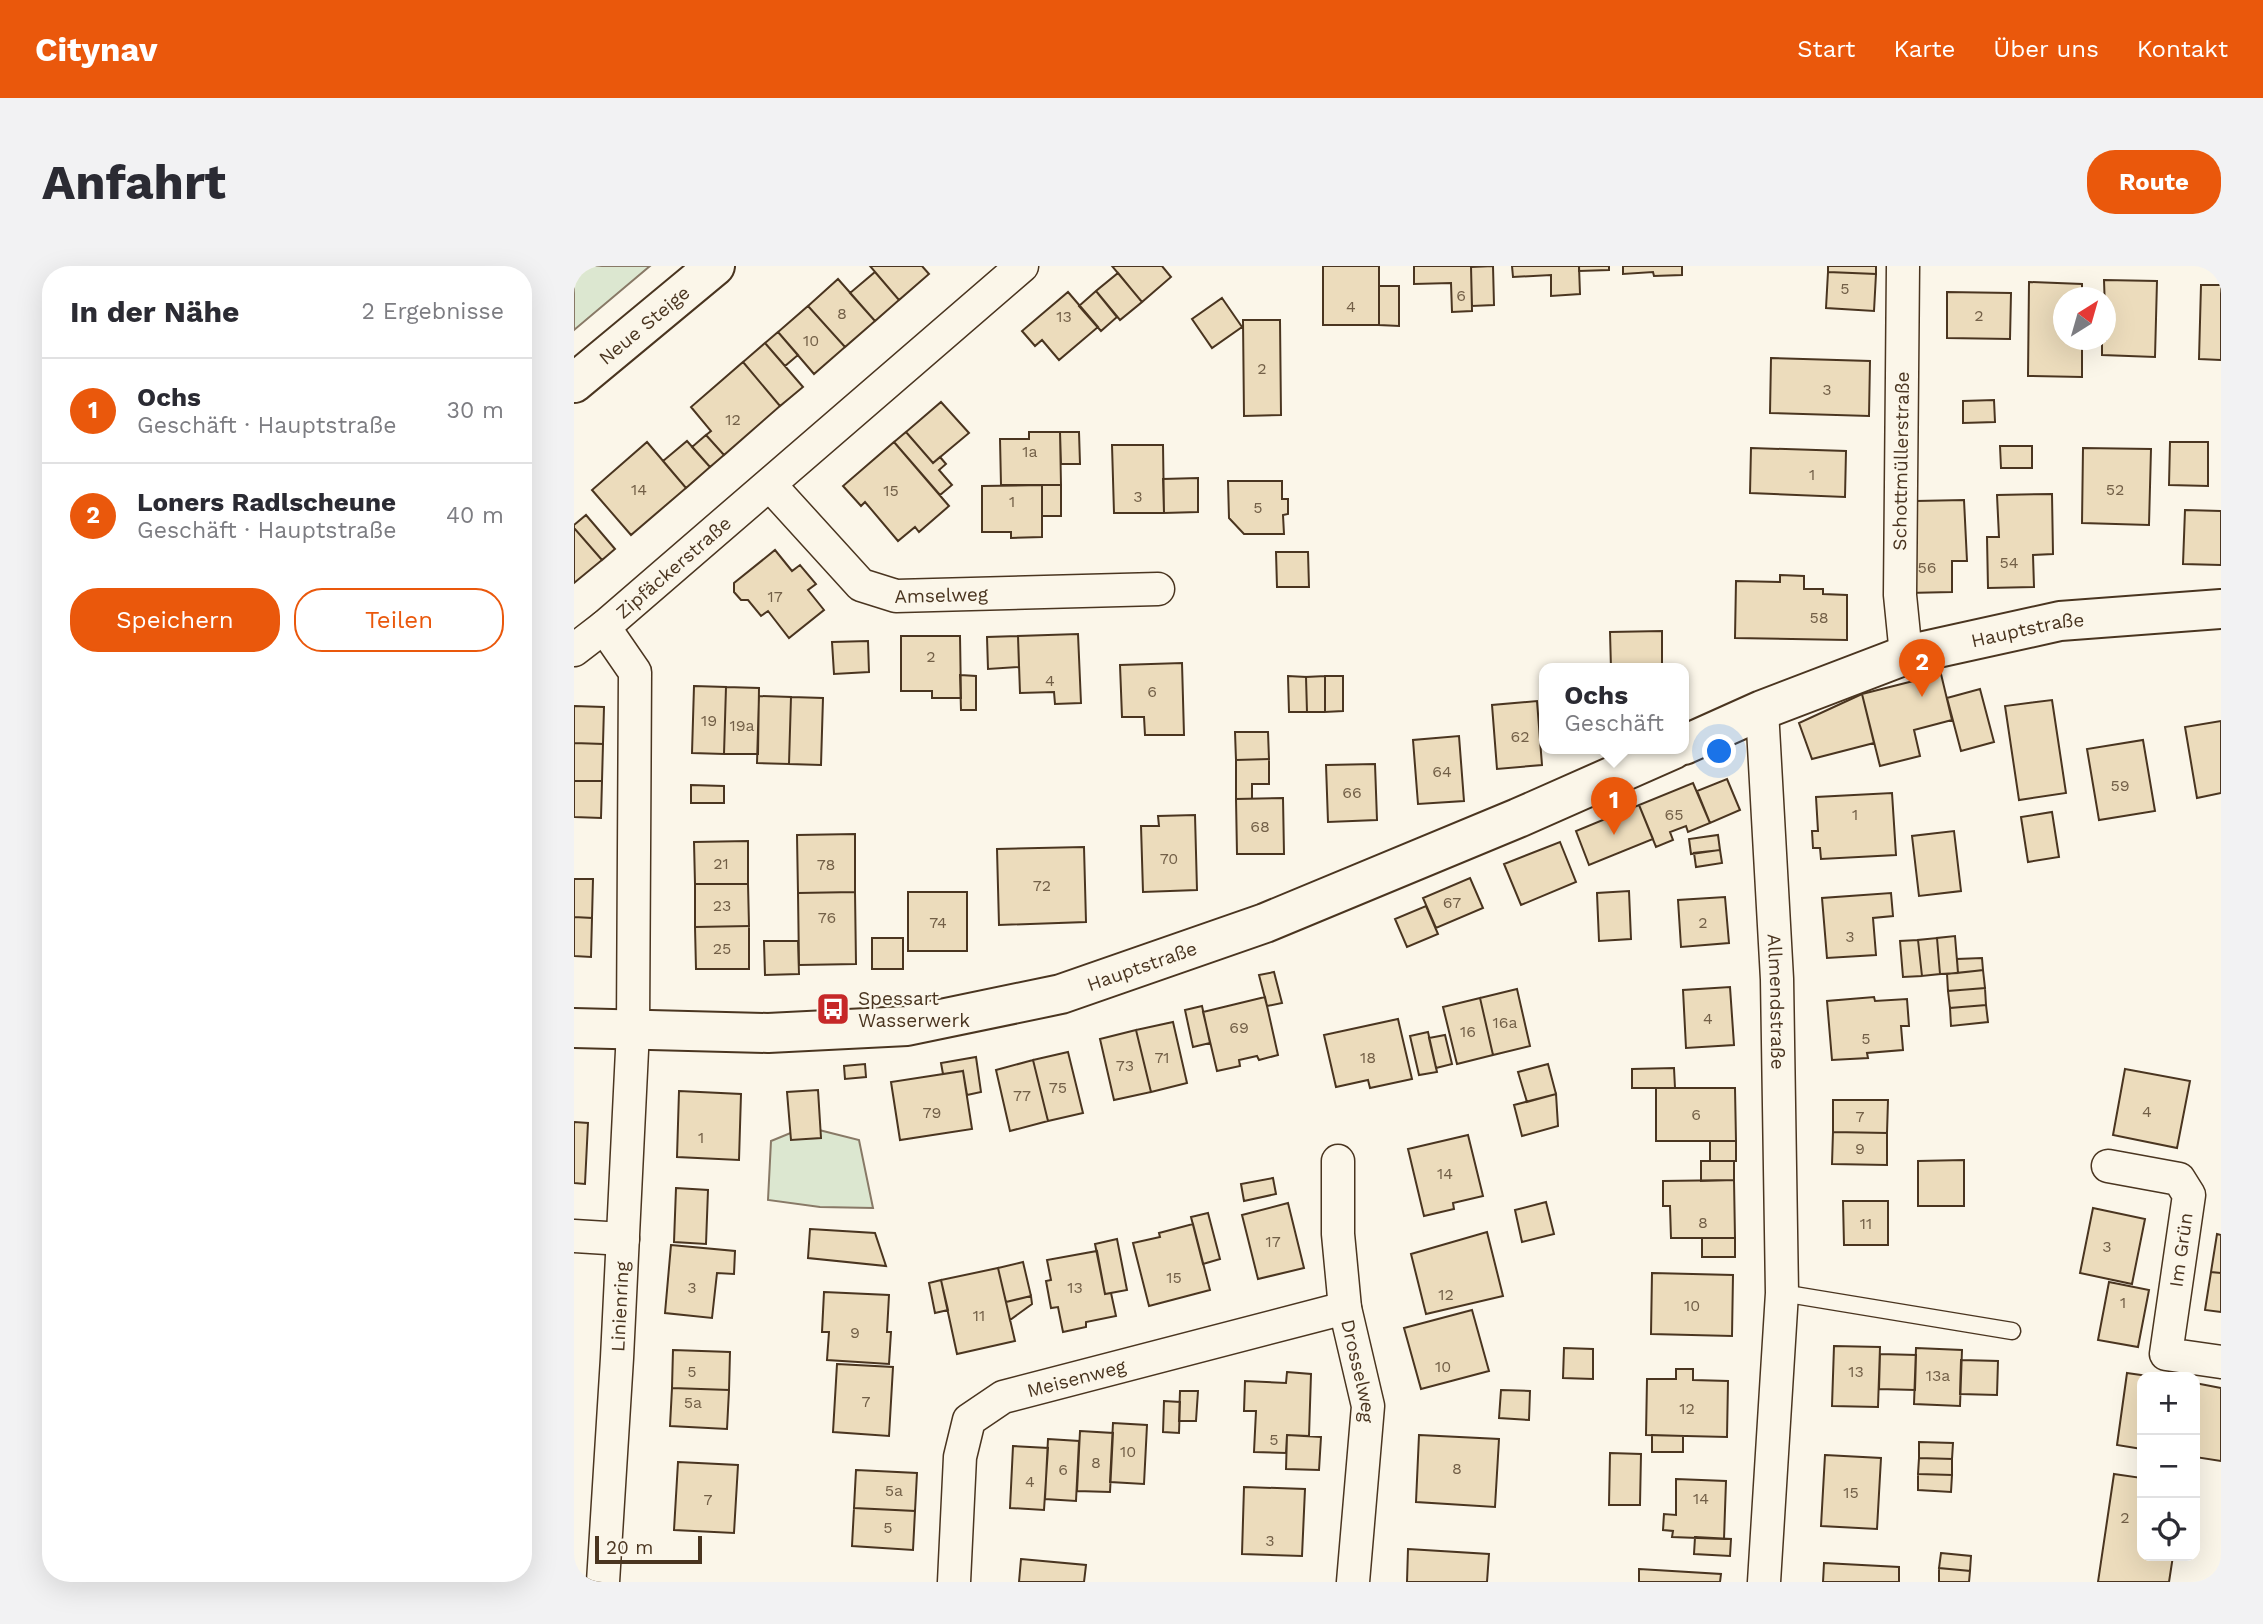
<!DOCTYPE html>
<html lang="de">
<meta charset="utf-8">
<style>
:root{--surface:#fff;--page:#f2f2f3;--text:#2b2b33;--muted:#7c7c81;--line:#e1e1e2;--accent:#ea580c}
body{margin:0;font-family:"Work Sans",sans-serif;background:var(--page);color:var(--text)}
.controls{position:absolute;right:21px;bottom:21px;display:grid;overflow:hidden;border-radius:14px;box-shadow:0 7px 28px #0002}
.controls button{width:63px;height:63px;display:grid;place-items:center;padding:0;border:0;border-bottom:2px solid var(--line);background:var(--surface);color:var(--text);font:35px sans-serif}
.compass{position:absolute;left:1479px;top:21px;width:63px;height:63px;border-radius:50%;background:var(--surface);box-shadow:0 7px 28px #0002;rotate:37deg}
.scale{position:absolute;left:21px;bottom:18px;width:107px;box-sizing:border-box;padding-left:7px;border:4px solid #4a3520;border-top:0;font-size:19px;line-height:24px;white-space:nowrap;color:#4a3520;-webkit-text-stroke:5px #fbf6e9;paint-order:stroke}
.you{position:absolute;left:1146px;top:486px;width:24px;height:24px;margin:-18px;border:5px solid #fff;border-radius:50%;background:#1a73e8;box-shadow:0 0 0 10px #1a73e833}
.badge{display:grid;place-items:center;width:46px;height:46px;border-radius:50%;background:var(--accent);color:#fff;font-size:23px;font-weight:700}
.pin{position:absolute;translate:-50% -58px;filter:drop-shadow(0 2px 4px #0008)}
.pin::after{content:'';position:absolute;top:37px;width:24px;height:21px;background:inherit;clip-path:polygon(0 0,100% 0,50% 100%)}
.popup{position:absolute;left:965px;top:397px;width:150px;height:91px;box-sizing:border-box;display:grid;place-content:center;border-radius:14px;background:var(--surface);filter:drop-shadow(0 2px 5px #0005);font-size:23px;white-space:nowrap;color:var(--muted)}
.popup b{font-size:26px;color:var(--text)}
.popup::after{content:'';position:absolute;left:50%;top:100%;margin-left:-14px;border:14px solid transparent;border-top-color:var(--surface)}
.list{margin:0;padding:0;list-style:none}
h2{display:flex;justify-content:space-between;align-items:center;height:91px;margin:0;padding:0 28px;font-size:30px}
h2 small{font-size:23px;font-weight:400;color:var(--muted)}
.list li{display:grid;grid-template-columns:46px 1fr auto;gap:21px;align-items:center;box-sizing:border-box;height:105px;padding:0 28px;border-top:2px solid var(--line)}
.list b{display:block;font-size:26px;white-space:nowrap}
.list p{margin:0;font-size:23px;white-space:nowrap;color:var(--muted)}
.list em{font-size:23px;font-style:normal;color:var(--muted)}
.actions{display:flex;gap:14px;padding:21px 28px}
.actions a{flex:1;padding:16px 0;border:2px solid var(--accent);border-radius:28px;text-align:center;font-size:24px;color:var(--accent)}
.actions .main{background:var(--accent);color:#fff}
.icon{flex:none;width:38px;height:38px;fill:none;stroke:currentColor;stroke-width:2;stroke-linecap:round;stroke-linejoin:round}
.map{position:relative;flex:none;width:1647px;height:1316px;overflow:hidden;border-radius:28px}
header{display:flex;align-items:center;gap:42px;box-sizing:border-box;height:98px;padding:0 35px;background:var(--accent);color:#fff}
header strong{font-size:33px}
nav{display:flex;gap:38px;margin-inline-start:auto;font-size:24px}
.intro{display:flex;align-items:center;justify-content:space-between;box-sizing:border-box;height:168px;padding:0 42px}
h1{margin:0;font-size:49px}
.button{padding:18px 32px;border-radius:28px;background:var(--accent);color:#fff;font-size:24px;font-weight:700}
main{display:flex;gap:42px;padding:0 42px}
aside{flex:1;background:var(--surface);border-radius:28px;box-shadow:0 7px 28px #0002}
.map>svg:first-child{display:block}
.green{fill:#dce7d0;stroke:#887966;stroke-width:2}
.building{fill:#ecdcbc;stroke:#4a3520;stroke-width:2}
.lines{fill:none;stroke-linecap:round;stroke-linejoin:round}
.lane-casing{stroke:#4a3520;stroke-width:19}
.street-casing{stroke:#4a3520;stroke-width:35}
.secondary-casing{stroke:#4a3520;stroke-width:42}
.lane{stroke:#fbf6e9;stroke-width:16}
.street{stroke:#fbf6e9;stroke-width:32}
.secondary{stroke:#fbf6e9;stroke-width:38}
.labels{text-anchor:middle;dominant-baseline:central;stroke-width:5;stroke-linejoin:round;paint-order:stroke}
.number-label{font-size:16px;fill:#725f47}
.street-label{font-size:19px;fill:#4a3520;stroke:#fbf6e9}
.poi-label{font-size:19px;fill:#4a3520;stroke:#fbf6e9;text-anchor:start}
</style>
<header>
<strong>Citynav</strong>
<nav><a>Start</a><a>Karte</a><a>Über uns</a><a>Kontakt</a></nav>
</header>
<div class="intro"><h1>Anfahrt</h1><a class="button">Route</a></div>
<main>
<aside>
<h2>In der Nähe<small>2 Ergebnisse</small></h2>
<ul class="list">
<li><span class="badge">1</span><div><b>Ochs</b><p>Geschäft · Hauptstraße</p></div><em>30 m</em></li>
<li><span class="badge">2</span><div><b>Loners Radlscheune</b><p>Geschäft · Hauptstraße</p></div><em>40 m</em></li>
</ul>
<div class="actions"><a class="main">Speichern</a><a>Teilen</a></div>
</aside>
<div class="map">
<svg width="1647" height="1316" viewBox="0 0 1647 1316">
<rect width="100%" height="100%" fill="#fbf6e9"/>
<path class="green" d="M0 0H76L0 64Z
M245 864 285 874 299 942 246 941 194 934 197 875 219 866Z"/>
<path class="building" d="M296 0H348L355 8 325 34Z
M538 0H588L597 11 568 36Z
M749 0H805V59H749Z
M840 0H897L898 45 878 46 877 17 840 18Z
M919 0 920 39 898 40 897 1Z
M938 0H1005L1006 28 977 30V9L939 11Z
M1005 0H1035V4L1005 5Z
M1049 0H1108V9L1080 10 1079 6 1049 8Z
M1254 0H1302V8L1254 6Z
M301 6 325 34 301 55 276 27Z
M1254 6 1302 8 1300 45 1252 42Z
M544 7 568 36 546 54 522 25Z
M264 13 301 55 271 81 234 40Z
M1530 14 1583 15 1581 91 1528 89V74H1532Z
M1455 16 1508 18V32H1490V74H1508V111L1454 110Z
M1627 19H1647V94L1625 93Z
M805 20H825V60L805 59Z
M522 25 543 51 527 65 505 40Z
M494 26 524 61 485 94 468 74 461 80 448 65Z
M1373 26 1437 27 1436 73 1373 72Z
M648 32 668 61 638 82 618 53Z
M234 40 271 81 240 108 204 66Z
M669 54H706L707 149 670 150Z
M204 66 224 89 211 100 191 77Z
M191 77 229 121 206 140 169 96Z
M1197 92 1296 95 1295 150 1196 147Z
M169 96 206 140 150 189 132 169 137 165 117 141Z
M1420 134 1421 156 1389 157V135Z
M367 136 395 167 359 197 332 166Z
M332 166 359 197 366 191 372 198 365 204 378 219 366 229 320 176Z
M455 166H486L487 219H427L426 173H455Z
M486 166H505L506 198H487Z
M132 169 150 189 136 201 118 181Z
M113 175 136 201 112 222 89 195Z
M73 176 112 222 57 269 18 224Z
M320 176 375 240 345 266 341 261 324 275 291 236 287 240 269 220Z
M1596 176H1634V220L1595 219Z
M538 179H589L590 247H540Z
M1426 180H1458V202H1427Z
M1177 182 1272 185 1271 231 1176 227Z
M1509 182 1577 183 1575 259 1508 257Z
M624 212V246L590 247 589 213Z
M654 215H708V233H714V248L709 249 710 268H670L655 252Z
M468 219V271L437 272V266H408V220Z
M468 219H487V250H468Z
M1478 228 1479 288 1459 289 1460 321 1414 322 1413 271H1425L1423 229Z
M1390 234 1393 295H1378V326L1333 327 1332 277H1343L1342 235Z
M1611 244 1647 245V299L1609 298Z
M12 249 41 283 28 294 0 262V259Z
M0 262 28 294 0 317Z
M201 284 218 305 226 299 242 318 234 324 250 344 215 372 194 345 187 350 174 334H167L160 326V317Z
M702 286H734L735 321H703Z
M1206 309 1230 310V323H1249V328L1273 329V374L1161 372 1162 315 1206 316Z
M1088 365V403H1037L1036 366Z
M504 368 507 437 481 438 480 426 446 427 444 370Z
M327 370H386L387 432H358V425H327Z
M444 370 445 401 414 403 413 371Z
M294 375 295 406 260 408 258 376Z
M608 397 610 469H571L570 451H548L546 399Z
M1367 408 1378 454 1340 464 1346 490 1306 500 1288 428Z
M386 409 402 410V444H387Z
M714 410 732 411 733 446H715Z
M751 410V446H733L732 411Z
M751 410H769V445L751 446Z
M120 420 152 421 150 488 118 487Z
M152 421 185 422 184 488H150Z
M1406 423 1420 476 1387 485 1373 432Z
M1288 428 1300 477 1238 493 1225 457Z
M185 430 217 431 215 498 183 497Z
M217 431 249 432 247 499 215 498Z
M1478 434 1492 527 1445 534 1431 440Z
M963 435 968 499 923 503 918 439Z
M0 440 30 441 29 478 0 477Z
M1647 455V527L1623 532 1611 461Z
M661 466H694L695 493 662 494Z
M885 470 890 535 844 538 839 474Z
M1569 474 1581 545 1525 554 1513 483Z
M0 477 29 478 28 515H0Z
M695 493V518H678V533H662V494Z
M801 498 803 554 754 556 752 499Z
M1153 513 1166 544 1136 557 1123 525Z
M0 515H28L27 552 0 551Z
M1119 517 1136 557 1114 566 1112 560 1096 566 1099 574 1082 581 1065 539Z
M117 519 150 520V537H117Z
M1318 527 1322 589 1247 593 1246 582H1239L1238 565H1244L1242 531Z
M709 532 710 588H663L662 533Z
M1065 539 1079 573 1015 599 1002 565Z
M1478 546 1485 591 1454 596 1447 551Z
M621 549 623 624 569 626 567 560H585L584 550Z
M1380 565 1387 625 1345 630 1338 570Z
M281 568V626L224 627 223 569Z
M1144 569 1146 584 1117 588 1115 573Z
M174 575V618H121L120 576Z
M986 576 1002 616 947 639 930 598Z
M510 581 512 656 425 659 423 583Z
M1146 584 1148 597 1122 601 1120 587Z
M896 612 909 642 862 662 849 632Z
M0 613H19L18 652 0 651Z
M121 618H174L175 660 121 661Z
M1055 625 1057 673 1025 675 1023 627Z
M281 626 282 698 225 699 224 627Z
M334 626H393V685H334Z
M1317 627 1319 650 1299 652 1302 689 1253 692 1248 632Z
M1151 631 1155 677 1107 681 1104 634Z
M852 640 864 668 833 681 821 653Z
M0 651 18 652 17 691 0 690Z
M175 660V703H122L121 661Z
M1381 670 1384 707 1366 708 1363 672Z
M298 672H329V703H298Z
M1363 672 1366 708 1348 710 1344 674Z
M1344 674 1348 710 1329 711 1326 675Z
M190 675H224L225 708 191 709Z
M1408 692 1409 704 1384 707 1383 693Z
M1409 704 1411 722 1374 725 1373 708Z
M700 706 708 737 693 740 685 709Z
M1156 721 1160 779 1112 782 1109 724Z
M1411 722 1412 739 1376 742 1374 725Z
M943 723 956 780 919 789 906 732Z
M691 731 704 789 685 794 683 790 665 794 666 800 643 805 629 746Z
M1300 731 1301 735 1333 733 1335 760H1327L1329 784 1293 787 1294 792 1258 794 1253 735Z
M906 732 919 789 883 798 869 741Z
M1412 739 1414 756 1377 760 1376 742Z
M628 740 636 777 619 781 611 744Z
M824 753 838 813 796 822 794 814 762 821 750 769Z
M599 756 613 817 577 826 562 764Z
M562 764 577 826 540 834 526 773Z
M854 766 863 806 845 809 836 770Z
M871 769 878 798 862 802 855 772Z
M494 786 509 847 474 855 459 794Z
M402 791 407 826 393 829 389 805 369 808 367 797Z
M459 794 474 855 436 865 422 804Z
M291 798 292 811 271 813 270 800Z
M974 798 982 828 953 836 944 806Z
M1100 802 1101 822H1058V803Z
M1551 803 1616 815 1603 882 1539 869Z
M389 805 398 863 326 874 317 816Z
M1082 822H1161L1162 875H1082Z
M244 824 247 872 217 874 213 826Z
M105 825 167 828 165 894 103 891Z
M982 828 984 860 948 870 940 839Z
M1259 834H1314L1313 867 1259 866Z
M0 856 14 857 11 918 0 917Z
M1259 866 1313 867V899L1258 898Z
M894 869 909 930 879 937 880 943 850 950 834 883Z
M1136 875H1162V895H1136Z
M1390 894V940H1344V895Z
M1127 895H1160V914L1127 915Z
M699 912 702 928 670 935 667 918Z
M1160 914 1161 972H1097L1096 940H1089V915Z
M102 922 134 924 132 978 100 976Z
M1269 935H1314V979H1270Z
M972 936 980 968 948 976 941 944Z
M714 937 730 1002 684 1013 668 949Z
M1519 942 1571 953 1558 1018 1506 1007Z
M634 947 646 993 629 998 617 951Z
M619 958 636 1024 575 1040 559 977 586 971 585 967Z
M236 963 301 967 312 1000 234 992Z
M913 966 929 1030 852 1048 837 988Z
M1643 968 1647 969V1007L1637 1006Z
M1128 972H1161V991H1128Z
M543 973 553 1024 531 1028 521 978Z
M97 979 161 985 160 1008 143 1007 138 1052 91 1047Z
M523 985 531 1028 537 1027 542 1050 512 1056V1061L489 1066 484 1041 477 1042 472 1015 477 1014 473 994Z
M449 996 457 1030 432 1036 424 1002Z
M424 1002 441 1075 383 1088 367 1014Z
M1637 1006 1647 1007V1046L1631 1044Z
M1078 1007 1159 1009 1158 1070 1077 1068Z
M367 1014 374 1044 361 1047 355 1017Z
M1535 1016 1575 1024 1564 1081 1524 1074Z
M250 1026 315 1029 313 1066H317L315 1098 253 1094 255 1066H248Z
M457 1030 458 1038 436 1054 432 1036Z
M898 1044 915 1105 847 1123 830 1062Z
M1260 1080 1306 1081 1304 1141 1258 1140Z
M990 1082 1019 1083V1113L989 1112Z
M1342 1082 1388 1084 1386 1140 1340 1138Z
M99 1084 156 1086 155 1124 98 1122Z
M1306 1088 1342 1089 1341 1124 1305 1123Z
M1387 1094 1424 1095 1423 1129 1386 1128Z
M263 1098 319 1101 315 1170 259 1166Z
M1102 1103H1119V1114L1154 1115 1153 1171 1072 1169 1073 1113H1102Z
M713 1106 737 1108 735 1170 713 1169 712 1187 680 1186 682 1145H670L671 1115 712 1117Z
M1553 1107 1581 1111H1568V1183L1543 1179Z
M1621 1117 1647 1122V1195L1621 1191Z
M98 1122 155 1124 153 1163 96 1160Z
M927 1124 956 1125 955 1154 925 1152Z
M606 1125H624L622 1155H605Z
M590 1135 606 1136 605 1167 589 1166Z
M539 1157 573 1159 570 1218 536 1216Z
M506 1165 539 1167 536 1226 503 1225Z
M713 1169 747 1171 745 1204 712 1203Z
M845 1169 925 1173 921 1241 842 1236Z
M1078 1169 1109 1170V1186H1078Z
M474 1173 505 1175 502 1235 471 1233Z
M1345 1176 1379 1177 1378 1193 1345 1192Z
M439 1180 474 1182 470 1244 436 1242Z
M1036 1187 1067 1188 1066 1239H1035Z
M1251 1189 1307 1192 1303 1263 1247 1260Z
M1345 1192 1378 1193V1209L1344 1208Z
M104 1196 164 1199 160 1267 100 1264Z
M282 1204 343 1207 341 1245 280 1242Z
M1344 1208 1378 1209 1377 1226 1344 1224Z
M1540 1208 1568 1212V1290H1599L1595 1316H1524Z
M1102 1213 1152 1215 1150 1273 1098 1271 1099 1265 1089 1264 1090 1248 1102 1249Z
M670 1221 731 1223 728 1290 668 1288Z
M280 1242 341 1245 339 1284 278 1280Z
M1121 1271 1157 1273 1156 1290 1120 1288Z
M834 1283 915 1288 913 1316H833Z
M1367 1287 1397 1290 1396 1305 1365 1302Z
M447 1293 512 1299 510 1316H445Z
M1250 1297 1325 1301V1316H1249Z
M1365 1302 1396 1305 1395 1316H1365Z
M1065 1303 1147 1308 1146 1316H1065Z"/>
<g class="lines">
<defs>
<path id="lane" d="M1208 1027 1438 1065"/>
<g id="street">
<path d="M1329 0 1326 329 1332 389"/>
<path id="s1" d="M196 219 287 319 322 330 584 323"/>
<path d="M0 384 30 361"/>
<path id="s2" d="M1188 444 1203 713 1208 1027 1190 1316"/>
<path id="s3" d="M764 895V968L771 1042 794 1140 779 1316"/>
<path d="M1534 900 1605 913 1615 929 1592 1088 1647 1096"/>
<path d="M0 970 49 973"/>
<path id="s4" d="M29 1316 43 1092 59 764 61 406 30 361 448 0"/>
<path id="s5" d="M380 1316 386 1191 395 1154 429 1131 771 1042"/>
</g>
<g id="secondary">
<path id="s6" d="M0 117 141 0"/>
<path id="s7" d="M1110 479 1188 444 1332 389 1486 355 1647 343"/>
<path id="s8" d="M0 762 194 767 333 760 487 728 691 657 944 552 1100 483"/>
</g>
</defs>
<use href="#lane" class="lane-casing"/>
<use href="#street" class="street-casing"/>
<use href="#secondary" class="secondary-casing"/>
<use href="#lane" class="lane"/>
<use href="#street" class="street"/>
<use href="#secondary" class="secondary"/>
</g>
<defs>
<symbol id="bus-square" viewBox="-11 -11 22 22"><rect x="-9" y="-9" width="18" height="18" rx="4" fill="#c62828" stroke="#fbf6e9"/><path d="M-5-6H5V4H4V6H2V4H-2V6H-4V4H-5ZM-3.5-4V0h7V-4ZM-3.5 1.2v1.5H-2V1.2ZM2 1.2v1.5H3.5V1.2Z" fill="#fff"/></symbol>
</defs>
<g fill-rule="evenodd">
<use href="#bus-square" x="240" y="724" width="38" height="38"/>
</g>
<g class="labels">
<g class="number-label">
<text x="1271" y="22">5</text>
<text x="887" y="29">6</text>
<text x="777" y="40">4</text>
<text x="268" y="47">8</text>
<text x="1405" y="49">2</text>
<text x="490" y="50">13</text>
<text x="237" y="74">10</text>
<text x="688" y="102">2</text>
<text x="1253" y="123">3</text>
<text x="159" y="153">12</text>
<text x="456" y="185">1a</text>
<text x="1238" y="208">1</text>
<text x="65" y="223">14</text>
<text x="1541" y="223">52</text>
<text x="317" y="224">15</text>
<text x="564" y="230">3</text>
<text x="438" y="235">1</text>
<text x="684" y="241">5</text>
<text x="1435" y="296">54</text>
<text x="1353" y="301">56</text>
<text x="201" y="330">17</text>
<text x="1245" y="351">58</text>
<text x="357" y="390">2</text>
<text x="476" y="414">4</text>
<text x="578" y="425">6</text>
<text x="135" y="454">19</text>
<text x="168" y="459">19a</text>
<text x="946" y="470">62</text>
<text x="868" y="505">64</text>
<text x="1546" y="519">59</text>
<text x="778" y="526">66</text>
<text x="1100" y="548">65</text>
<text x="1281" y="548">1</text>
<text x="686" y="560">68</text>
<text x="595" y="592">70</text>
<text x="147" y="597">21</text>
<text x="252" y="598">78</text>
<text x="468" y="619">72</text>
<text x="878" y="636">67</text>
<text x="148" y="639">23</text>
<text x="253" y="651">76</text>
<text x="364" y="656">74</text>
<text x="1129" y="656">2</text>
<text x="1276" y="670">3</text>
<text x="148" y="682">25</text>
<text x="1134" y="752">4</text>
<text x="931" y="756">16a</text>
<text x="665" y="761">69</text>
<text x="894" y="765">16</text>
<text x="1292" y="772">5</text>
<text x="588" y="791">71</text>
<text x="794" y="791">18</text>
<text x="551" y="799">73</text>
<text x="484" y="821">75</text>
<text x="448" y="829">77</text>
<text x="1573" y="845">4</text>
<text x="358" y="846">79</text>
<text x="1122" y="848">6</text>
<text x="1286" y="850">7</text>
<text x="127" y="871">1</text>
<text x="1286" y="882">9</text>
<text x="871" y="907">14</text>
<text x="1129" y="956">8</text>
<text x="1292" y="957">11</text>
<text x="699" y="975">17</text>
<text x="1533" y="980">3</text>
<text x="600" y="1011">15</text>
<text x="118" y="1021">3</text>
<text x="501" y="1021">13</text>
<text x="872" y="1028">12</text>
<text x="1549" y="1036">1</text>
<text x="1118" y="1039">10</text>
<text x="405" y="1049">11</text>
<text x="281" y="1066">9</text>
<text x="869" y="1100">10</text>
<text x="118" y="1105">5</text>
<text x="1282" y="1105">13</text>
<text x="1364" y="1109">13a</text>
<text x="292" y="1135">7</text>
<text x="119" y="1136">5a</text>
<text x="1113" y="1142">12</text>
<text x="700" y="1173">5</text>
<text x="554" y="1185">10</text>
<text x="522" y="1196">8</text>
<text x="883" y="1202">8</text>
<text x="489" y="1203">6</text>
<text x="456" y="1215">4</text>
<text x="320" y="1224">5a</text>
<text x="1277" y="1226">15</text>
<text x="1127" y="1232">14</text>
<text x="134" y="1233">7</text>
<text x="1551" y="1251">2</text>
<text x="314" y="1261">5</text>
<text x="696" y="1274">3</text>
</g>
<g class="street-label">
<text stroke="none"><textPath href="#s6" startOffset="91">Neue Steige</textPath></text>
<text transform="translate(1327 195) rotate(-89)">Schottmüllerstraße</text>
<text stroke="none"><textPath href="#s4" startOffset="1057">Zipfäckerstraße</textPath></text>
<text stroke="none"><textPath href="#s1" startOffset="217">Amselweg</textPath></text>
<text stroke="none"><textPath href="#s7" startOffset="364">Hauptstraße</textPath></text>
<text stroke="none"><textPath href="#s8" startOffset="576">Hauptstraße</textPath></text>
<text stroke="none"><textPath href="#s2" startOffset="292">Allmendstraße</textPath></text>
<text transform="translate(1607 984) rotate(-82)">Im Grün</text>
<text stroke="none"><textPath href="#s4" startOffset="276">Linienring</textPath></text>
<text stroke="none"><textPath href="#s3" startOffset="212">Drosselweg</textPath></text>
<text stroke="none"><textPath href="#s5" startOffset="280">Meisenweg</textPath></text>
</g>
<g class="poi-label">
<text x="284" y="732">Spessart<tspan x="284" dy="22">Wasserwerk</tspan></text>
</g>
</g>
</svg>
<div class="controls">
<button>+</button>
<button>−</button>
<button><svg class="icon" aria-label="locate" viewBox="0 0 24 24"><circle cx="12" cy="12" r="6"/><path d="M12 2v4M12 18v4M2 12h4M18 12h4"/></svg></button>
</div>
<svg class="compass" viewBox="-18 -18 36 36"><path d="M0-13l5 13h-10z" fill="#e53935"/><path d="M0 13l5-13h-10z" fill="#7c7c81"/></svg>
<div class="scale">20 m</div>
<div class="you"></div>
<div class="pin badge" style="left:1040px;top:569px">1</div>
<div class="popup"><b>Ochs</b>Geschäft</div>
<div class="pin badge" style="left:1348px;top:431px">2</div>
</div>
</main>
